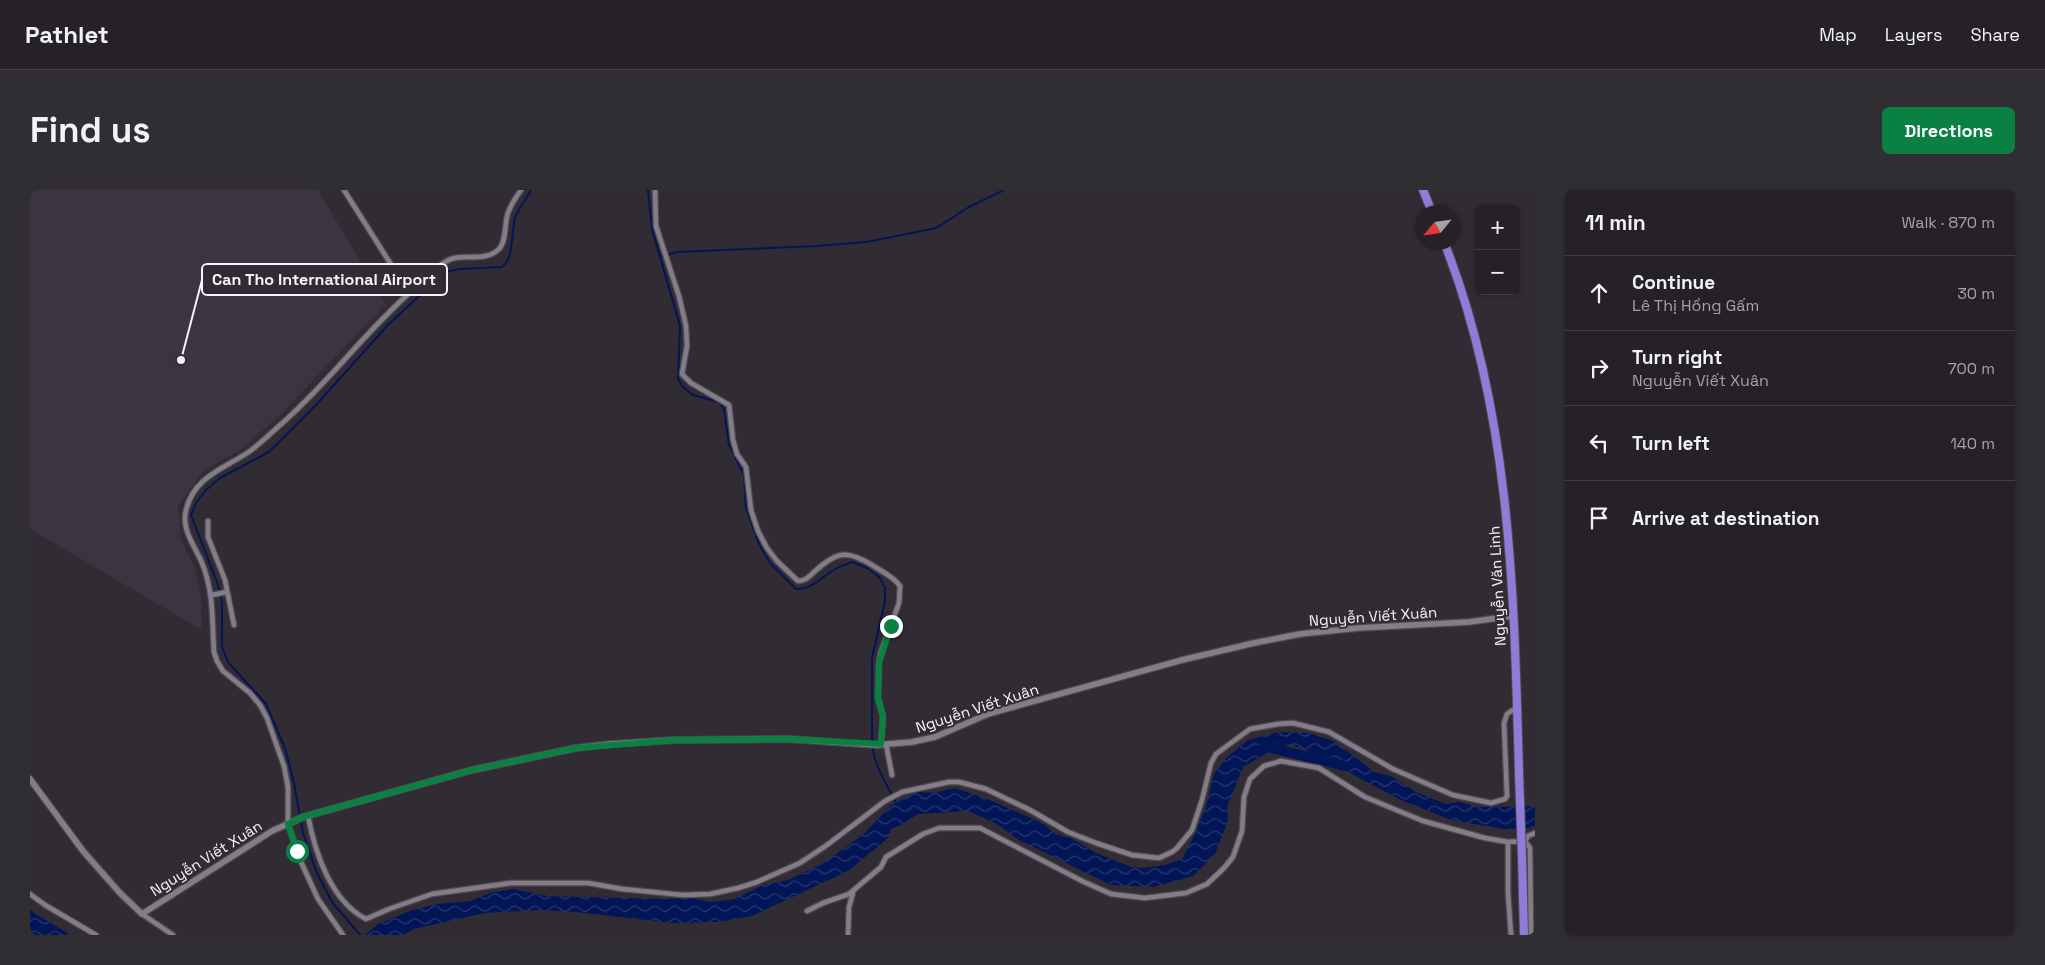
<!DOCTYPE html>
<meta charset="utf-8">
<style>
:root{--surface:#252127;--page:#312e33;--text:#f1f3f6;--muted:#a3a3a7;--line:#423e44;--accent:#0b8043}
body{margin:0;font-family:"Space Grotesk",sans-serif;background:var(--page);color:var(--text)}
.controls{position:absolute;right:15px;top:15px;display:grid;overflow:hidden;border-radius:8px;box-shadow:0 1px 4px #0004}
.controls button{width:45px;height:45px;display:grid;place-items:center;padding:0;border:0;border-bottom:1px solid var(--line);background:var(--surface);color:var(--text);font:25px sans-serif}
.compass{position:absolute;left:1385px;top:15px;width:45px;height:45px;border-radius:50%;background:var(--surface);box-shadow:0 1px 4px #0004;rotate:241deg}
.stop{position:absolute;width:15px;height:15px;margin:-11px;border:4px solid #0b8043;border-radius:50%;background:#fff}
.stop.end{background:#0b8043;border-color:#fff;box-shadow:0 1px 5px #0008}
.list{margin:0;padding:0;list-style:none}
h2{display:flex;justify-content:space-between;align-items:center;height:65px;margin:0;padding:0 20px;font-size:21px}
h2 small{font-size:16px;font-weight:400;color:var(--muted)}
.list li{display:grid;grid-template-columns:32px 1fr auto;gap:15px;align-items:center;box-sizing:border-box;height:75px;padding:0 20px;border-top:1px solid var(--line)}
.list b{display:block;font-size:19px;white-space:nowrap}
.list p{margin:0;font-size:16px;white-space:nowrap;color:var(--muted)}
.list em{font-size:16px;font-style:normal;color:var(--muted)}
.icon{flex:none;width:28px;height:28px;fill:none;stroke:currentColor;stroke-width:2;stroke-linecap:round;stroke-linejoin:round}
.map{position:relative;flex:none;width:1505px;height:745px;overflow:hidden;border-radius:8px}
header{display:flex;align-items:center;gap:30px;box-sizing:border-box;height:70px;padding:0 25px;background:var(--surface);border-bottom:1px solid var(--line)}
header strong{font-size:24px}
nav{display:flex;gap:28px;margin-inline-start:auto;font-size:18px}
.intro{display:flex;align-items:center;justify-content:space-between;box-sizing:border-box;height:120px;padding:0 30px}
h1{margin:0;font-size:35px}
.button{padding:12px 22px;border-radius:8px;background:var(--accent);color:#fff;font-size:18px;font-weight:700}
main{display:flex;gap:30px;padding:0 30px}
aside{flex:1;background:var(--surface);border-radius:8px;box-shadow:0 1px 4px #0004}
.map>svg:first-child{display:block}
.built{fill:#3d3442}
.water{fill:url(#water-waves)}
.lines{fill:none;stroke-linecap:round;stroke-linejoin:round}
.stream{stroke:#021557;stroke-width:2}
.river{stroke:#021557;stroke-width:10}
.minor-casing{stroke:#4e4a51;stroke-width:7}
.tertiary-casing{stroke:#4e4a51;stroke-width:8}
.trunk-casing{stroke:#4e4a51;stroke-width:10}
.minor{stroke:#847d87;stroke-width:4.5}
.tertiary{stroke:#847d87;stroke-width:5.5}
.trunk{stroke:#8e7dd8;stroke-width:8}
.trunk-bridge-casing{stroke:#4e4a51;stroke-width:10;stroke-linecap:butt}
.trunk-bridge{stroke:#8e7dd8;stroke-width:8}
.route{stroke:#0b8043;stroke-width:6}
.labels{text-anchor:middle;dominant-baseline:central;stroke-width:4;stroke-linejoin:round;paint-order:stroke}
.street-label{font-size:15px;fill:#f7f3f9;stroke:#312c34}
.leader{fill:none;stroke:#f7f3f9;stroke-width:2}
.callout-dot{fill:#f7f3f9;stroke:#312c34;stroke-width:2}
.callout{fill:#312c34;stroke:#f7f3f9;stroke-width:2}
.callout-label{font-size:16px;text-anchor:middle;font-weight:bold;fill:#f7f3f9}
</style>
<header>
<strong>Pathlet</strong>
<nav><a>Map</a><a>Layers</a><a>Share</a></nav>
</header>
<div class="intro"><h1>Find us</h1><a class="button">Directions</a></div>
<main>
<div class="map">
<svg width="1505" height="745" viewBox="0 0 1505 745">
<defs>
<pattern id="water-waves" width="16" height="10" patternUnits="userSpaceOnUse" patternTransform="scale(1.25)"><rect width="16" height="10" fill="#021557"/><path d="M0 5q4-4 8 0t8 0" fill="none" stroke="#283870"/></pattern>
</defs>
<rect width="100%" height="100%" fill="#312c34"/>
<path class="built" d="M0 0H288L356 114 249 226 211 260 174 280 148 316 151 350 165 378 171 407 172 440 0 339Z"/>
<path class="water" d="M1248 542 1278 543 1304 551 1344 582 1361 586 1386 602 1416 614 1430 612 1446 617 1505 616V636L1498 638 1474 639 1421 630 1371 610 1280 562 1260 554 1242 560 1213 577 1197 617 1198 631 1185 664 1163 686 1124 697 1081 695 989 650 967 634 938 621 888 624 871 635 861 639 858 648 818 681 722 726 689 732 644 733 545 722 507 720 455 723 384 739 373 745H335L348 734 380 721 407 714 440 711 460 703 483 699 518 706 632 709 660 708 680 712 705 709 733 695 758 690 792 674 834 644 860 616 888 602 905 603 924 598 953 607 1014 634 1025 644 1041 648 1066 663 1101 677 1111 678 1135 675 1152 669 1165 644 1176 617 1184 584 1196 568 1218 550Z
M0 719 4 723 41 745H0Z"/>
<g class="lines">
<path class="stream" d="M618 0 622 39 650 136 648 189 653 197 663 205 689 212 694 219 699 255 714 285 716 318 729 354 740 373 766 399C783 399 790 388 804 380 809 376 816 375 822 372L839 379 850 388 855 398V411L842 468V552L844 566 849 580 866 613
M631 66 647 62 787 56 836 52 872 45 906 38 939 17 974 0
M330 745 302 712 286 681 273 643 264 593 255 558 236 514 198 472 192 457V412L188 395 161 325 166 313 176 300 190 288 239 262 286 215 357 136 415 82 430 79 472 77C484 69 481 43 485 28 489 17 496 10 501 0"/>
<path class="river" d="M1234 556 1315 576"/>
<defs>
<path id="minor" d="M314 0 379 103
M625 0 626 36 649 106 656 136 657 156 652 184 661 193 699 215 703 250 707 264 716 277 721 320 728 341 737 358 747 371 768 391C775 391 779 387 784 382 806 362 816 359 842 375 851 381 864 387 870 396L869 413 851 462 849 473 848 508 853 526 851 554
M178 331V347L195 390 204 435
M182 405 197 402
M856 554 862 585
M278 626C285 663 301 711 336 729L359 719 402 704 481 693H558L592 699 653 705 680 704 708 698 727 692 770 673 797 655 855 611 872 602 919 592H929L956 599 1000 620 1038 642 1066 653 1102 665 1129 668 1142 662 1147 658 1162 640 1172 610 1181 573 1186 564 1220 539 1248 534 1263 533 1299 542 1363 579 1423 605 1461 613 1475 609 1477 606 1474 533 1477 524 1487 517
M1495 651 1498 646 1505 643
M1478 652V703L1481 745
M0 704 15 715 66 745
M777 721 793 713 819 704 851 677 856 667 893 644 909 638H950L1052 691 1081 704 1115 708 1156 703 1177 694 1194 678 1203 667 1212 641 1214 607 1220 589 1234 576 1251 571 1289 578 1335 607 1393 631 1455 648 1478 652 1495 651 1500 658 1501 745
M112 724 143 745
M313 745 288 709 271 672 258 634V597L254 576 237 528 230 515 220 503 193 481 187 471 184 462C182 432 184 402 172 373 165 356 151 340 156 320 164 286 196 278 220 261 231 253 240 244 249 236 298 194 335 141 384 99 394 90 403 79 415 72 431 61 454 74 469 59 477 51 474 33 478 23 481 14 486 7 491 0
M818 745 819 717 823 703"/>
<path id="tertiary" d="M0 589 53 661 90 703 112 724 242 641 273 627 442 580 546 558 581 554 645 550 758 549 847 555 882 552 905 547 958 524 1152 470 1224 453 1270 444 1328 438 1439 432 1482 426"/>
<path id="trunk" d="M1393 0 1402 22
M1414 52C1481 221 1484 404 1489 583
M1492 667 1494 745"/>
</defs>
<use href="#minor" class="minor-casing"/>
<use href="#tertiary" class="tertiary-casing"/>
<use href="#trunk" class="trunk-casing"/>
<use href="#minor" class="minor"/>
<use href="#tertiary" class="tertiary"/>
<use href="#trunk" class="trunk"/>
<defs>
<path id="trunk-bridge" d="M1489 583 1492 667"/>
</defs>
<use href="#trunk-bridge" class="trunk-bridge-casing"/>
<use href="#trunk-bridge" class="trunk-bridge"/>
</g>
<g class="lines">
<path class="route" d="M267 661 258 634 273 627 442 580 546 558 646 550 758 549 851 554 853 526 848 508 849 473 861 436"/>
</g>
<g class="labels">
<g class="street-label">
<text transform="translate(1467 396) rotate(-93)">Nguyễn Văn Linh</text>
<text transform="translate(1343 426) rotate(-4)">Nguyễn Viết Xuân</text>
<text transform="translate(947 518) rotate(-18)">Nguyễn Viết Xuân</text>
<text transform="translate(176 668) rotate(-32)">Nguyễn Viết Xuân</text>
</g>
</g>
<path class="leader" d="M151 170L172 90"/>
<circle class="callout-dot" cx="151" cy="170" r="5"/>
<rect class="callout" x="172" y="74" width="245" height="31" rx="5"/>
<g class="callout-label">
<text x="294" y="95">Can Tho International Airport</text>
</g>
</svg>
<div class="controls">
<button>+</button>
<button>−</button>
</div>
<svg class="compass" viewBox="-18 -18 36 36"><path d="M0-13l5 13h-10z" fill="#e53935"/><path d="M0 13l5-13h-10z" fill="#a3a3a7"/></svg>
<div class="stop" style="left:267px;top:661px"></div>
<div class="stop end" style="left:861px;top:436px"></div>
</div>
<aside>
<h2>11 min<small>Walk · 870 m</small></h2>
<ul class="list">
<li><svg class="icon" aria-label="ahead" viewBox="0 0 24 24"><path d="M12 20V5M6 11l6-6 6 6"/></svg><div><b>Continue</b><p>Lê Thị Hồng Gấm</p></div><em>30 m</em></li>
<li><svg class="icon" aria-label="right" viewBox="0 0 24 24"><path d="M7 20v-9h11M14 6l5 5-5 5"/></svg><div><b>Turn right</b><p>Nguyễn Viết Xuân</p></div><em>700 m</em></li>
<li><svg class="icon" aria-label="left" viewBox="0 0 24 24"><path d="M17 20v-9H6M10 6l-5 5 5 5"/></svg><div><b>Turn left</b></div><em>140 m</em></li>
<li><svg class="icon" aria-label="arrive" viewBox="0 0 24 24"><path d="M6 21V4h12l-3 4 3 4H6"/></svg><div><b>Arrive at destination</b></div></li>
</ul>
</aside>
</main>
